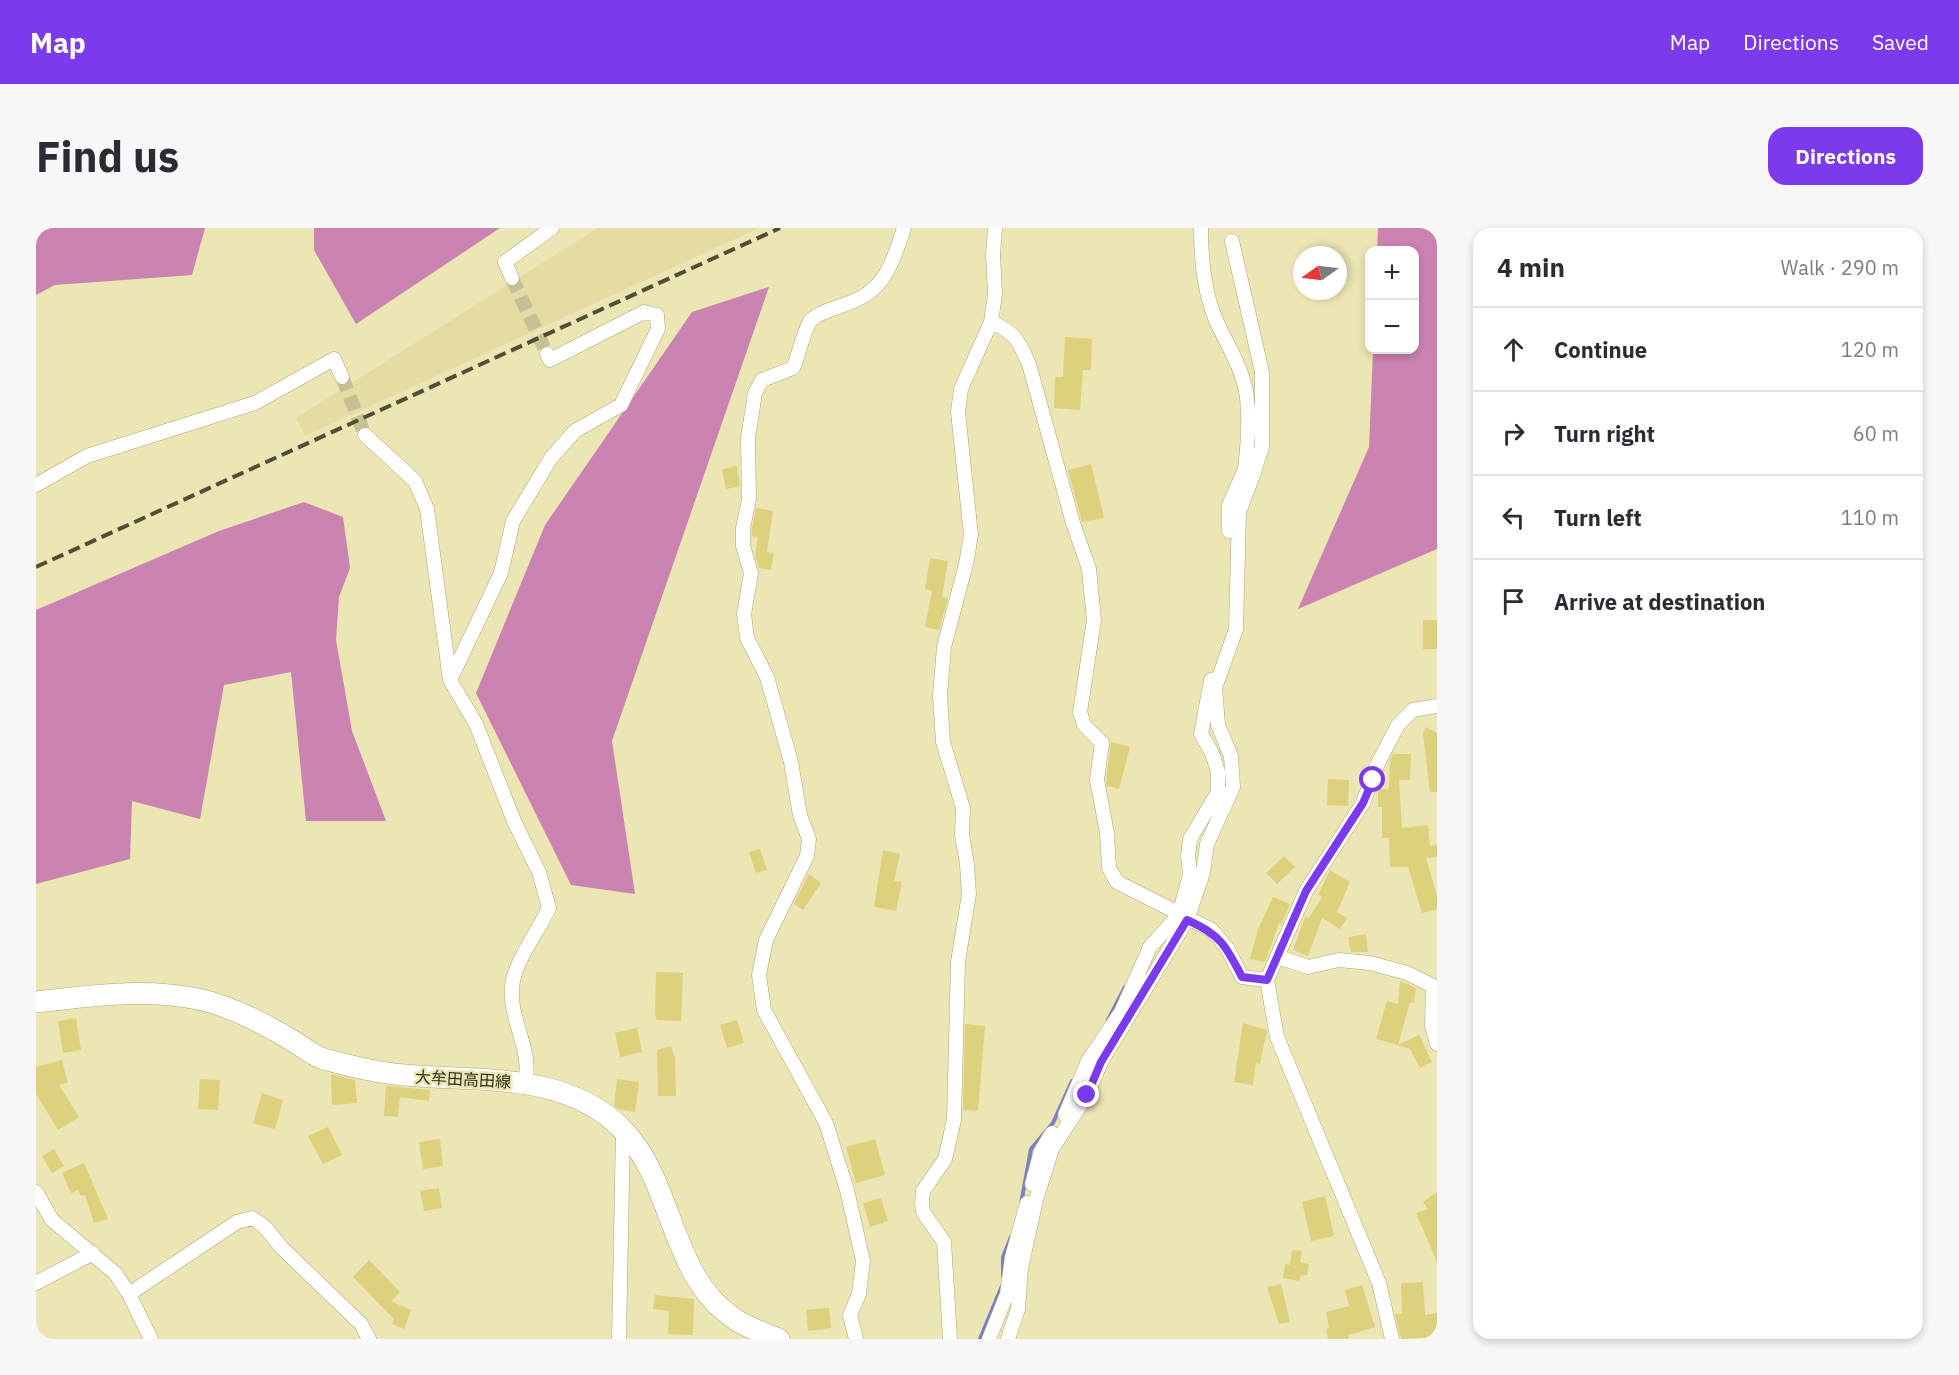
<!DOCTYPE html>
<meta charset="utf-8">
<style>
:root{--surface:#fff;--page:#f7f7f7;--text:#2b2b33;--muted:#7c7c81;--line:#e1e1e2;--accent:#7c3aed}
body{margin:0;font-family:"IBM Plex Sans","Noto Sans JP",sans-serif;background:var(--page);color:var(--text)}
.controls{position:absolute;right:18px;top:18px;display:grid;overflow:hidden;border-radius:12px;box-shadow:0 3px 9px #0003}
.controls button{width:54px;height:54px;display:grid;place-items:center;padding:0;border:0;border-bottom:2px solid var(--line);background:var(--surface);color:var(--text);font:30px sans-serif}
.compass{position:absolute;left:1257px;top:18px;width:54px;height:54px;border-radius:50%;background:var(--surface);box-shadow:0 3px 9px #0003;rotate:256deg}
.stop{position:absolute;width:18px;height:18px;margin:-14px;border:4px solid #7c3aed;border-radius:50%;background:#fff}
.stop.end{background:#7c3aed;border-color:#fff;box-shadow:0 2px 6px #0008}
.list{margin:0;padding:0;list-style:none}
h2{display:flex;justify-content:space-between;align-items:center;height:78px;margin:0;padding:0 24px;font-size:26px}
h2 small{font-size:20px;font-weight:400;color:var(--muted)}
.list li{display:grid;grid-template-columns:39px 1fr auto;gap:18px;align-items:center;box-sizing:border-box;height:84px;padding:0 24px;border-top:2px solid var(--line)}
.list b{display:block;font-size:22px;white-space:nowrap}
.list em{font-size:20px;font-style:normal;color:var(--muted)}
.icon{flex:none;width:33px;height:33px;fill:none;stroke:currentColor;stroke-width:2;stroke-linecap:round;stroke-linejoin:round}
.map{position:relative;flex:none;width:1401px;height:1111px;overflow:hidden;border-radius:18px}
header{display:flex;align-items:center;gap:36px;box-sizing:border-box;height:84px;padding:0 30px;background:var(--accent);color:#fff}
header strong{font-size:28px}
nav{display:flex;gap:33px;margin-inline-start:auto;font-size:21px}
.intro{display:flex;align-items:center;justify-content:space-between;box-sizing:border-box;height:144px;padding:0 36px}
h1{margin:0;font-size:42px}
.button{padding:15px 27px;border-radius:18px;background:var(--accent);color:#fff;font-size:21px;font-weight:700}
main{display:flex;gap:36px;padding:0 36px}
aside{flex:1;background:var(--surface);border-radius:18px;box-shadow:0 3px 9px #0003}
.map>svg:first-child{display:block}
.built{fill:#e4dca3}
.forest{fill:#cb83b2}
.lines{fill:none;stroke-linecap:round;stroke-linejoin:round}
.stream{stroke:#7d80c7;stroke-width:4}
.building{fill:#ddd17d}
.minor-tunnel{stroke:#c6c095;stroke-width:14;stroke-dasharray:14 7;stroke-linecap:butt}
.minor-casing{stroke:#aca577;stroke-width:15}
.primary-casing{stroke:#aca577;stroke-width:22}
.minor{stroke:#fff;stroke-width:14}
.primary{stroke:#fff;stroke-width:21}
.rail{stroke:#504e35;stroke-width:4;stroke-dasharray:12 6;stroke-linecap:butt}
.route{stroke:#7c3aed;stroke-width:8}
.labels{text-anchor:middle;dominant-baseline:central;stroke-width:5;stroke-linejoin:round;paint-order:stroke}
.street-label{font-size:16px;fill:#2f2d1a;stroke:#ece5b4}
</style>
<header>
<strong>Map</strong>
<nav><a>Map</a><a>Directions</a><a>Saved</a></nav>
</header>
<div class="intro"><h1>Find us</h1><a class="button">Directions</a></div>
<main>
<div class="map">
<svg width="1401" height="1111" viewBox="0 0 1401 1111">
<rect width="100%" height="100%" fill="#ece5b4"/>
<path class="built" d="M562 0H723L269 208 260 190Z"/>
<path class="forest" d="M0 0H169L156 47 19 57 0 67Z
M278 0H464L320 96 278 22Z
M1342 0H1401V321L1262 381 1333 219 1337 122H1378V22H1341Z
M733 59 576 513 599 666 535 657 440 465 509 297 656 84Z
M268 274 307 289 314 340 303 369 300 412 316 503 350 593H270L255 444 188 457 164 591 96 573 94 631 0 656V382L183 303Z"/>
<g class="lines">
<path class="stream" d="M1072 792 1089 759
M985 976 995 921 1017 895 1036 853
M967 1048V1029L975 1009
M944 1111 966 1058"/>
</g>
<path class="building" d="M1029 109 1056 111 1055 142H1047L1044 182 1018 180 1019 149H1027Z
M1055 236 1068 290 1046 294 1032 242Z
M701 238 704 258 690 261 686 241Z
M720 280 737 283 731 324 738 325 735 342 723 340 719 328 722 309 716 308V301Z
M894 330 912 333 906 369 912 370 903 402 889 399 896 363 889 361Z
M1387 392H1401V421H1387Z
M1390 499 1401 505V564H1394L1387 505Z
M1075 514 1094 519 1083 561 1071 558 1070 552Z
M1357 526H1375L1374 552H1363L1366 600 1392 597 1394 618 1401 617V629L1390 630 1401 668V681L1386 685 1372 639H1354L1353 610H1346V579H1342V561H1353L1354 533Z
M1292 551 1313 552 1312 578 1291 577Z
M724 621 731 642 720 645 713 624Z
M847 622 864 626 858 653 866 654 860 683 838 679Z
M1248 628 1259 639 1241 656 1230 645Z
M1294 642 1314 654 1301 684 1311 690 1304 701 1286 690 1272 728 1257 722 1269 689 1273 690 1286 669 1282 667Z
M773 646 785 655 767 682 758 676Z
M1237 669 1254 676 1245 697 1243 695 1229 734 1214 731 1222 701Z
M1330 706 1332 724H1315L1312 709Z
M620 744 647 745 645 793 621 792 619 787Z
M1364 753 1380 760 1378 775 1374 774 1362 817 1340 811 1351 773 1362 776Z
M40 790 45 822 27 825 22 793Z
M701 792 708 815 691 820 684 797Z
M1207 795 1231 802 1224 836 1220 835 1217 857 1198 854Z
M929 796 949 798 942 883 927 882Z
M601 800 606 824 584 829 579 805Z
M1383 807 1396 834 1384 840 1374 821 1362 817Z
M635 818 639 830 640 868H622L621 822Z
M26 832 32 855 23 857 43 889 22 902 0 866V839Z
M295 846 319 852 321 875 296 877Z
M164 851 184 852 182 882 162 881Z
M581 851 603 854 599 884 582 881 578 878Z
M350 858 394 862 393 873 364 869 362 889 348 888Z
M226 865 247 872 239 901 217 895Z
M292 899 306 927 287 936 272 908Z
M404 911 407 938 387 941 383 914Z
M839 911 849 947 820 955 810 919Z
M18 921 28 938 16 945 6 928Z
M48 935 72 991 58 995 49 967 45 968 42 962 35 965 26 945Z
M403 960 406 980 388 983 384 963Z
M1401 964V1034L1380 985 1392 981 1387 974Z
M1289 968 1298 1008 1275 1013 1266 974Z
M845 970 852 993 834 999 827 975Z
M1256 1022 1266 1023 1264 1034 1273 1036 1271 1047 1264 1048V1053L1247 1050 1249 1036 1254 1037Z
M333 1032 364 1064 355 1073 375 1082 368 1101 356 1096 358 1091 317 1049Z
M1387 1054 1389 1087 1401 1085V1109L1365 1111 1359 1086H1366L1365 1055Z
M1245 1056 1254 1094 1243 1096 1231 1059Z
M1326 1057 1339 1099 1312 1107 1313 1111H1292L1290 1101 1293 1100 1290 1084 1313 1078 1309 1062Z
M619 1067 658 1071 657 1107 632 1106 633 1083 617 1081Z
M793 1080 795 1100 772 1103 770 1082Z"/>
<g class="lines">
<path class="minor-tunnel" d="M476 50 511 126
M306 149 329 207"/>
<defs>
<path id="minor" d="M1196 13 1226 144V219L1216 250
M476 50 469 34 516 0
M955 94C980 105 982 112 993 136L1037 295 1053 341 1058 392 1044 484 1048 497 1066 515 1061 552 1071 605 1073 640 1081 654 1176 702 1191 720 1206 749 1231 752
M329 207 379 253 391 281 414 452 440 496 478 593 503 644 513 680C502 704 478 734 476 759 473 792 497 823 489 854
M0 257 51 228 219 175 298 131 306 149
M1193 303V277L1209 241
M414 452 465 345 477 293 515 230 539 203 585 177 622 101 621 87 608 84 514 132 511 126
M1242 729 1272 739 1303 732 1334 735 1371 745 1397 758 1396 798 1401 816
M1029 887 1052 833 1085 784 1114 719 1143 687 1154 646 1152 628 1154 611 1182 564V544L1176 525 1165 506 1175 452
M996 956 1005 923 1016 905
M0 964 16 992 79 1045 93 1066 115 1111
M0 1055 57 1025
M93 1066 201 994 216 990 228 998 246 1020 325 1096 333 1111
M583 1111 587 902
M820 1111 814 1087 823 1066 827 1033 811 962 790 895 728 782 723 747 730 712 771 628 773 611 764 587 755 534 731 449 711 410 708 386 715 345 707 318V300L713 272 712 210 719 165 726 152 757 140C762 130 769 98 775 92 785 83 801 80 813 75 850 62 857 33 868 0
M914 1111 908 1014 887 984 886 975 887 963 909 931 918 892 922 734 933 666 931 636 926 607 927 580 907 514 904 467 908 419 930 336 935 307 922 184 925 161 955 94 959 66 957 27 959 0
M953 1111 971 1066 976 1029 991 975
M972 1111 982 1081 985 1040 1000 972 1016 921 1051 867 1065 834 1151 692 1167 645 1171 616 1197 559 1195 528 1182 497 1179 460 1200 401 1203 284 1216 250 1209 241C1212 216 1214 187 1210 163 1204 133 1186 110 1176 82 1167 55 1165 28 1165 0
M1356 1111 1343 1055 1241 809 1231 752 1270 663 1327 575 1340 539 1362 497 1377 482 1401 478"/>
<path id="primary" d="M0 774C55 768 107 760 162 771 195 778 229 796 257 813 267 819 277 828 288 831 315 838 341 845 368 847 442 854 530 843 587 902 640 957 633 1051 702 1093 715 1101 730 1106 743 1111"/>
</defs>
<use href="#minor" class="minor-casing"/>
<use href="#primary" class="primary-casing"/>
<use href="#minor" class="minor"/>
<use href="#primary" class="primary"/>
<path class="rail" d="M0 339 744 0"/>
</g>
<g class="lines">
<path class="route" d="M1051 867 1065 834 1151 692C1184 706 1190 718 1206 749L1231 752 1270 663 1327 575 1337 552"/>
</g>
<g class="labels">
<g class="street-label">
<text transform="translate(427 851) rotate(3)">大牟田高田線</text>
</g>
</g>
</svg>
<div class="controls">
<button>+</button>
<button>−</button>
</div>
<svg class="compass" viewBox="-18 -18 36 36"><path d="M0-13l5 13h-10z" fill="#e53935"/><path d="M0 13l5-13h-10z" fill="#7c7c81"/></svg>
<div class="stop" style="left:1337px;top:552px"></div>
<div class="stop end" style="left:1051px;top:867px"></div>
</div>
<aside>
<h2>4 min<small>Walk · 290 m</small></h2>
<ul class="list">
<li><svg class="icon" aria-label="ahead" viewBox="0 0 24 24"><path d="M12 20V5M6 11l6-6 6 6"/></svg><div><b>Continue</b></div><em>120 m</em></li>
<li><svg class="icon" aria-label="right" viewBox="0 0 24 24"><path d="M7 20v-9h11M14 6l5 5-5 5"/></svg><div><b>Turn right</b></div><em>60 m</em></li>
<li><svg class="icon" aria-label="left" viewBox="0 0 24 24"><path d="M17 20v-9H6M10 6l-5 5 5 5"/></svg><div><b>Turn left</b></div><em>110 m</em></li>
<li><svg class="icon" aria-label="arrive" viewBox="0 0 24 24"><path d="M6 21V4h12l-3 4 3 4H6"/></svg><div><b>Arrive at destination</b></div></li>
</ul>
</aside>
</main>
